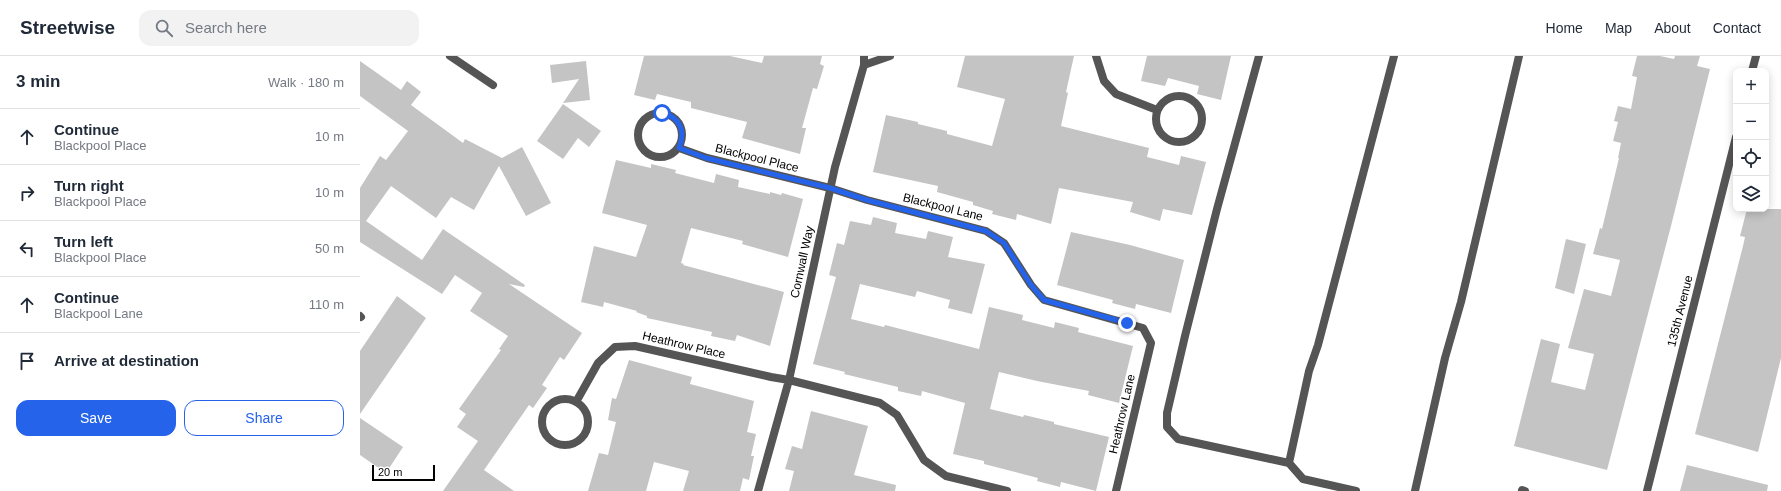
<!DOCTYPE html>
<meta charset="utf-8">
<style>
:root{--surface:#fff;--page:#f2f2f3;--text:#1f2937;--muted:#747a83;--line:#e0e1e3;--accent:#2563eb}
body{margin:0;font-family:Arial,sans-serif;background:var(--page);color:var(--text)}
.controls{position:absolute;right:12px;top:12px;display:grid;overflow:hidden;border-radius:8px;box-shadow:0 2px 10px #0003}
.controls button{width:36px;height:36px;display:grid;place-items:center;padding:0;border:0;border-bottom:1px solid var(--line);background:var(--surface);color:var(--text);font:20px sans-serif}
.scale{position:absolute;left:12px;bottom:10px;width:63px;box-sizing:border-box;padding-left:4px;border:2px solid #000;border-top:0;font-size:11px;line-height:14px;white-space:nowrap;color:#000;-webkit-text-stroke:3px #fff;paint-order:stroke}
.stop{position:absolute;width:12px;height:12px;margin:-9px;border:3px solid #2563eb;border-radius:50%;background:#fff}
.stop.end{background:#2563eb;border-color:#fff;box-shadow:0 1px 4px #0008}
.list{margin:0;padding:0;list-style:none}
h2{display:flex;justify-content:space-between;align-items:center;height:52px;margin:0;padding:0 16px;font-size:17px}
h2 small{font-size:13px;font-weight:400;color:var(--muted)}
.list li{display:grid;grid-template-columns:26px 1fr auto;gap:12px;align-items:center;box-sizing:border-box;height:56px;padding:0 16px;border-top:1px solid var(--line)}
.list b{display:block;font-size:15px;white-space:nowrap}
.list p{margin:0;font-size:13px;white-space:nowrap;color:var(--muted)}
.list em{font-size:13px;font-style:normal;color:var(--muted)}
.actions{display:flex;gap:8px;padding:12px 16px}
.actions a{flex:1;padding:9px 0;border:1px solid var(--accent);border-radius:12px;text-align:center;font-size:14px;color:var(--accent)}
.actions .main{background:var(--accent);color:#fff}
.icon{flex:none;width:22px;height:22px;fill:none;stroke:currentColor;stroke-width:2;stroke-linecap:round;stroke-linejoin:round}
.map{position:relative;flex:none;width:1421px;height:435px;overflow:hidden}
header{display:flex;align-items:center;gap:24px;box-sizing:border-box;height:56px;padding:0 20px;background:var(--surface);border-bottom:1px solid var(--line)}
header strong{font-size:19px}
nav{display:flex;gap:22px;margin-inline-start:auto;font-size:14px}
.search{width:280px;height:36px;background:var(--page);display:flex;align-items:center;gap:10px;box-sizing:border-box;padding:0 14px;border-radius:12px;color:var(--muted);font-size:15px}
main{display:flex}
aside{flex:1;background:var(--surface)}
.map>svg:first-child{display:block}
.building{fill:#c4c4c4}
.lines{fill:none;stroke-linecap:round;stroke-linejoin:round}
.lane{stroke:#555;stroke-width:8}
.street{stroke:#555;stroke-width:8}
.route{stroke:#2563eb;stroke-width:5}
.labels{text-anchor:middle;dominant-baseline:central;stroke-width:3;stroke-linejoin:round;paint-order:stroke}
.street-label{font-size:12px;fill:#000;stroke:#fff}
</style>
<header>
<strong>Streetwise</strong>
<div class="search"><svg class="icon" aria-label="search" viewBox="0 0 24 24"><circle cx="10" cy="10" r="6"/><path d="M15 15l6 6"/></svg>Search here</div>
<nav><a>Home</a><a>Map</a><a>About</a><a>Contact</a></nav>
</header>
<main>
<aside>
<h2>3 min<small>Walk · 180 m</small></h2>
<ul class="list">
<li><svg class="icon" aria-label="ahead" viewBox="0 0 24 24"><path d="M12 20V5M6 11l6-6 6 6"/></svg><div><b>Continue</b><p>Blackpool Place</p></div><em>10 m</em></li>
<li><svg class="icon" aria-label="right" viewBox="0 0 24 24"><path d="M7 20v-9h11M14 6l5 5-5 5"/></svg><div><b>Turn right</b><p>Blackpool Place</p></div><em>10 m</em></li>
<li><svg class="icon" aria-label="left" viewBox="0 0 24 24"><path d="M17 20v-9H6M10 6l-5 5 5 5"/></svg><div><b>Turn left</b><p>Blackpool Place</p></div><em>50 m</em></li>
<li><svg class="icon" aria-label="ahead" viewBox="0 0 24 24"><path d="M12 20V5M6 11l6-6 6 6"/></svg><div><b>Continue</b><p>Blackpool Lane</p></div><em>110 m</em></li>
<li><svg class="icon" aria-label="arrive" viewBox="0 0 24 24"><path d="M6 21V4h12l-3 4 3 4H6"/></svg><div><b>Arrive at destination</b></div></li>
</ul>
<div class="actions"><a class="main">Save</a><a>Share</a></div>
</aside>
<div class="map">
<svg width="1421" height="435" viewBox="0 0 1421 435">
<rect width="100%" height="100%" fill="#fff"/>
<path class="building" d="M284 0H370L402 7 404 0H462L460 8 464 10 457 33 453 32 442 72H446L440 98 382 82 387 66 331 52V46L297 38 295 44 274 39Z
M605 0H714L706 36 708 37 701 70 789 92 787 101 819 109 821 100 846 106 832 159 803 153 800 165 770 156 773 146 699 132 691 168 657 158 656 164 632 158 633 155 613 149V146L577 136 578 130 513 116 526 59 558 66V68L587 75V78L632 90 645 43 597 31Z
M787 0H871L861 44 837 38 839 30 808 22 805 30 781 25Z
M1277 0H1300L1314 3 1315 0H1340L1337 10 1350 13 1311 170 1247 414 1154 390 1181 283 1200 288 1191 326 1225 334 1234 298 1208 292 1224 233 1251 240 1260 204 1233 198 1240 172 1242 173 1259 102H1258L1261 87 1253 85 1258 66 1254 65 1258 50 1271 53 1277 21 1272 20Z
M0 5 41 34 47 25 61 36 51 49 103 87 105 83 142 102 162 91 191 147 166 160 139 110 114 154 91 141 76 162 31 130 6 165 62 204 83 173 165 229 164 231 149 228 222 277 204 304 200 301 182 329 187 332 173 352 169 349 124 414 154 435H83L118 385 97 371 106 358 99 353 141 294 139 293 148 280 110 255 122 237 95 219 82 238 0 186V132L20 100 26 104 48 75 0 40Z
M226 5 230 44 203 47 219 23 192 27 190 9Z
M203 48 241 75 229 91 218 82 203 103 177 85Z
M256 104 291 112V108L316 114 315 117 354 127 356 118 379 124 378 131 410 138V136L421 139 422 137 443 143 428 201 382 188 383 185 331 172 321 207 324 208 323 209 424 236 410 290 377 279 375 285 351 280 352 276 287 262V260L276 256 277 255 244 246 243 251 221 246 234 190 276 201 287 169 242 157Z
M1387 153H1421V302L1398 396 1335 378 1383 190 1385 181 1380 180Z
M513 161 537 167 535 177 566 183 568 175 593 181 588 201 625 208 612 258 588 252 590 244 557 235 555 241 500 228 491 263 524 271 525 269 619 293 629 251 663 259 662 264 694 272 695 266 719 272 718 276 773 290 759 347 728 339 729 335 677 325 639 316 630 353 663 361 664 359 694 366V368L749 381 736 435 701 426 700 431 677 425 678 422 624 408V405L593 398 605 347 562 335 561 340 538 335V331L484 318 485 316 453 308 476 221 469 219 477 187 484 189 490 165 511 169Z
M711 176 770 189 824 204 811 257 776 248 775 253 752 247 753 244 697 229Z
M1206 183 1226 188 1214 238 1195 232Z
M37 240 66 262 0 358V295Z
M269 304 332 321 330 328 394 345 387 376 396 378 391 400H394L389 424 383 422 380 435H323L329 415 294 406 286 435H228L239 397 248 399 256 366 248 364 252 342 256 343Z
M451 355 508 370 494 419 536 429 535 435H429L434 415 425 413 432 390 442 393Z
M0 362 43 391 26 417 0 399Z
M1327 409 1408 429 1407 435H1320Z"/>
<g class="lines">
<path class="lane" d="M899 0 857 153 825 280 807 357V371L818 383 929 407
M996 435 943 423 929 407 949 315 958 289 1034 0
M1055 435 1085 302 1101 246 1159 0"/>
<path class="street" d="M90 0 133 29
M736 0 744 25 756 38 797 54
M504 9 530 0
M1392 15 1396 0
M796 63a23 23 0 1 1 46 0a23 23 0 1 1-46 0Z
M278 79a22 22 0 1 1 44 0a22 22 0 1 1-44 0Z
M319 92 347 102 470 132 507 144 626 175 644 187 671 229 684 244 783 272 791 287 756 435
M0 260 1 261
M182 366a23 23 0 1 1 46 0a23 23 0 1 1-46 0Z
M216 346 238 307 255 291 275 290 411 321 429 324 520 347 537 359 564 404 586 420 647 435
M1162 434 1165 435
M398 435 429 324 475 111 504 9V0
M1287 435 1376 81"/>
</g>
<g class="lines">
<path class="route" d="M302 57C320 61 326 75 319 92L346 102 470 132 507 144 626 175 644 187 671 229 684 244 767 267"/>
</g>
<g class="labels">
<g class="street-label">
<text transform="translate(397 102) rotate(14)">Blackpool Place</text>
<text transform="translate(583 151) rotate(14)">Blackpool Lane</text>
<text transform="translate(442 206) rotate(-78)">Cornwall Way</text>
<text transform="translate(1320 255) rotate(-76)">135th Avenue</text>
<text transform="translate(324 289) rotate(13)">Heathrow Place</text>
<text transform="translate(762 358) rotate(-77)">Heathrow Lane</text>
</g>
</g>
</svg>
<div class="controls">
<button>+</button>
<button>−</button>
<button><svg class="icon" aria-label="locate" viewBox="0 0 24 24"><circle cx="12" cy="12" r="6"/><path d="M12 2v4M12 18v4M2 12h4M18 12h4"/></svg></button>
<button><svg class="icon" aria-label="layers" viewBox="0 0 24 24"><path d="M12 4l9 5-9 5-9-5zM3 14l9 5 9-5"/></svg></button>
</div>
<div class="scale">20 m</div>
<div class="stop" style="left:302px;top:57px"></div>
<div class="stop end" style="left:767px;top:267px"></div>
</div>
</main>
